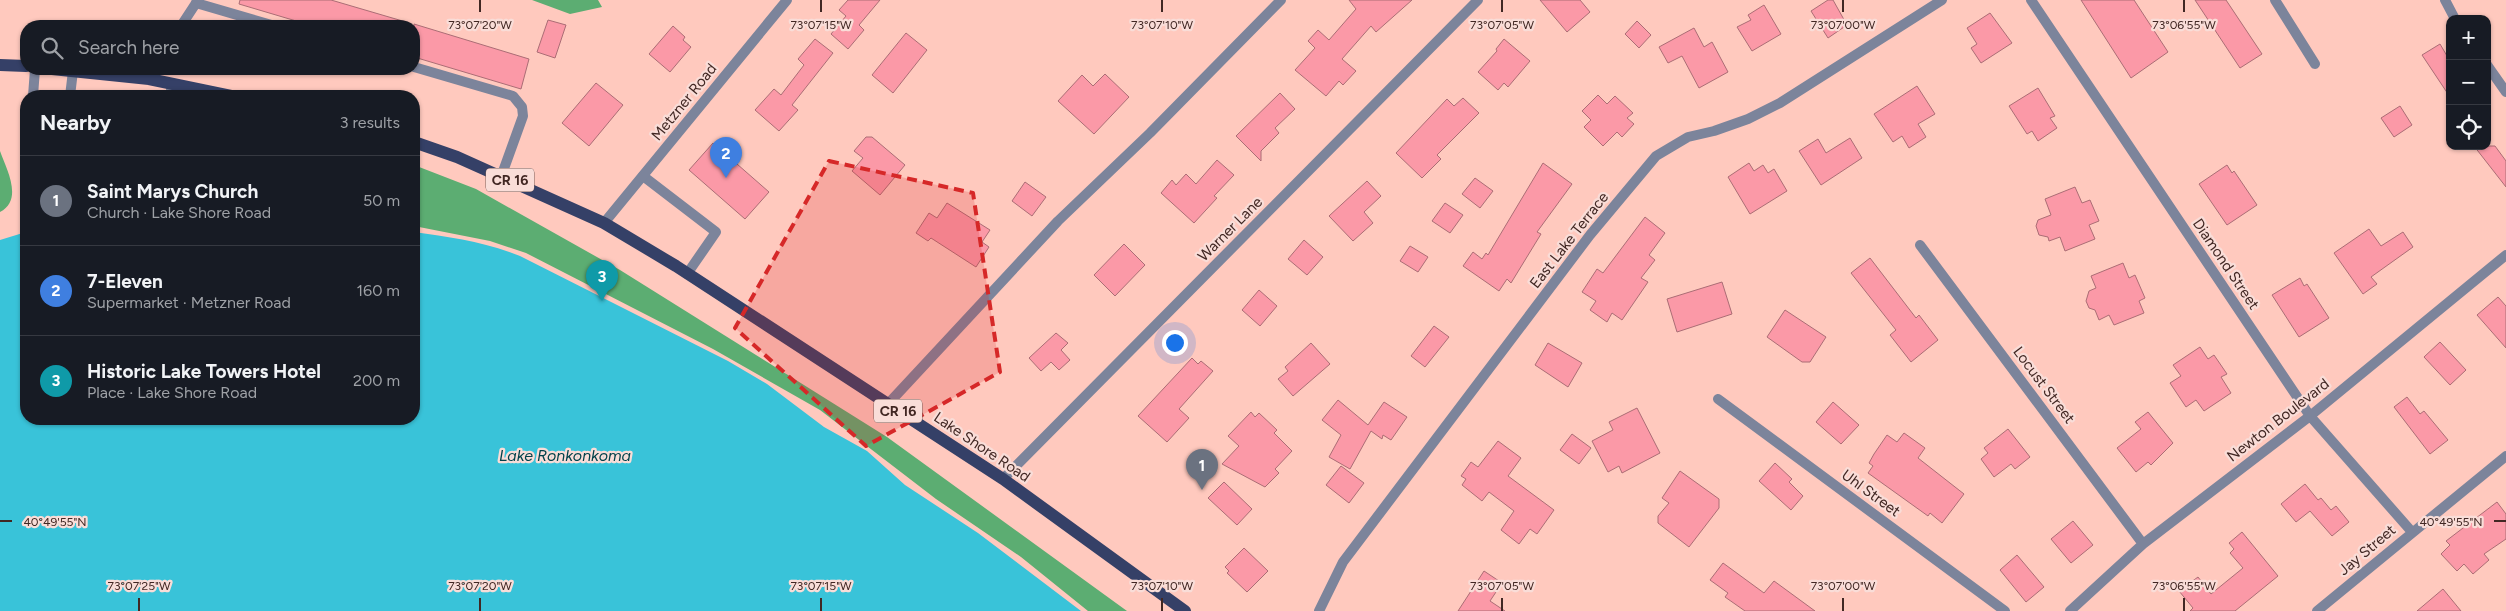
<!DOCTYPE html>
<meta charset="utf-8">
<style>
:root{--surface:#171b24;--page:#20242c;--text:#f1f3f6;--muted:#9ea1a6;--line:#363941;--accent:#b45309}
body{margin:0;font-family:Figtree,sans-serif;background:var(--page);color:var(--text)}
.controls{position:absolute;right:15px;top:15px;display:grid;overflow:hidden;border-radius:10px;box-shadow:0 1px 4px #0004}
.controls button{width:45px;height:45px;display:grid;place-items:center;padding:0;border:0;border-bottom:1px solid var(--line);background:var(--surface);color:var(--text);font:25px sans-serif}
.you{position:absolute;left:1174px;top:342px;width:18px;height:18px;margin:-12px;border:4px solid #fff;border-radius:50%;background:#1a73e8;box-shadow:0 0 0 8px #1a73e833}
.badge{display:grid;place-items:center;width:32px;height:32px;border-radius:50%;background:var(--accent);color:#fff;font-size:16px;font-weight:700}
.pin{position:absolute;translate:-50% -41px;filter:drop-shadow(0 1px 2px #0008)}
.pin::after{content:'';position:absolute;top:26px;width:18px;height:15px;background:inherit;clip-path:polygon(0 0,100% 0,50% 100%)}
.list{margin:0;padding:0;list-style:none}
h2{display:flex;justify-content:space-between;align-items:center;height:65px;margin:0;padding:0 20px;font-size:21px}
h2 small{font-size:16px;font-weight:400;color:var(--muted)}
.list li{display:grid;grid-template-columns:32px 1fr auto;gap:15px;align-items:center;box-sizing:border-box;height:90px;padding:0 20px;border-top:1px solid var(--line)}
.list b{display:block;font-size:19px;white-space:nowrap}
.list p{margin:0;font-size:16px;white-space:nowrap;color:var(--muted)}
.list em{font-size:16px;font-style:normal;color:var(--muted)}
.icon{flex:none;width:28px;height:28px;fill:none;stroke:currentColor;stroke-width:2;stroke-linecap:round;stroke-linejoin:round}
.map{position:relative;flex:none;width:2506px;height:611px;overflow:hidden}
.search{position:absolute;background:var(--surface);box-shadow:0 1px 4px #0004;left:20px;top:20px;width:400px;height:55px;display:flex;align-items:center;gap:12px;box-sizing:border-box;padding:0 18px;border-radius:20px;color:var(--muted);font-size:19px}
.panel{position:absolute;background:var(--surface);box-shadow:0 1px 4px #0004;left:20px;top:90px;width:400px;height:335px;border-radius:20px}
.map>svg:first-child{display:block}
.forest{fill:#5cad72}
.water{fill:#39c3d9}
.building{fill:#fb99a7;stroke:#ab6d75}
.lines{fill:none;stroke-linecap:round;stroke-linejoin:round}
.service{stroke:#7c849b;stroke-width:10}
.minor{stroke:#7c849b;stroke-width:10}
.tertiary{stroke:#7c849b;stroke-width:10}
.primary{stroke:#354067;stroke-width:12}
.marked{fill:#d62828;fill-opacity:0.2;stroke:#d62828;stroke-width:4;stroke-dasharray:10 6;stroke-linejoin:round}
.ticks{fill:none;stroke:#412723;stroke-width:2}
.labels{text-anchor:middle;dominant-baseline:central;stroke-width:4.5;stroke-linejoin:round;paint-order:stroke}
.shield{fill:#f9ddd8;stroke:#785e59;stroke-width:1}
.shield-label{font-size:14px;font-weight:bold;fill:#412723}
.street-label{font-size:15px;fill:#412723;stroke:#f9ddd8}
.water-label{font-size:16px;font-style:italic;fill:#01414a;stroke:#f9ddd8}
.ticks-label{font-size:12px;text-anchor:middle;fill:#412723;stroke:#f9ddd8;stroke-width:4.5;stroke-linejoin:round;paint-order:stroke}
</style>
<div class="map">
<svg width="2506" height="611" viewBox="0 0 2506 611">
<rect width="100%" height="100%" fill="#ffc9be"/>
<path class="forest" d="M532 0H598L602 7 570 14Z
M0 151C6 168 24 200 0 212Z
M414 165 476 189 620 270 887 437 1127 611H1088L1021 557 936 499 820 410 713 349 526 253 490 241 414 226Z"/>
<path class="water" d="M26 232V419H414V232C450 237 485 242 520 256L728 361 767 384 824 427 867 451 905 485 978 533 1081 611H0V240Z"/>
<path class="building" d="M240 0H331L406 22 405 26H313L239 4Z
M848 0H880L859 25 864 30 848 49 831 34 846 16 839 10Z
M1349 0H1412L1376 32 1371 26 1342 59 1356 71 1343 85 1339 81 1326 96 1295 70 1315 48 1308 41 1318 30 1329 40 1356 9Z
M1540 0H1580L1590 12 1567 32Z
M1828 0H1833L1847 25 1828 38 1811 11Z
M2081 0H2134L2168 52 2131 78Z
M2195 0H2226L2262 54 2240 68Z
M1764 5 1781 34 1752 51 1737 27 1751 20 1748 15Z
M1990 13 2012 43 1981 63 1971 48 1977 44 1967 28Z
M548 20 566 25 555 58 537 52Z
M1637 21 1651 35 1639 48 1625 34Z
M414 24 529 59 521 89 414 57Z
M673 26 685 37 683 40 691 47 670 72 649 54Z
M1694 28 1704 47 1712 42 1728 72 1699 88 1682 56 1668 63 1659 47Z
M906 33 927 50 893 93 872 75Z
M815 39 833 53 792 105 798 110 779 131 755 110 774 89 781 95 804 65 798 59Z
M1504 39 1530 61 1508 87 1504 83 1498 90 1478 72 1497 51 1496 49Z
M2440 44 2450 61V97L2422 55Z
M1105 74 1129 97 1094 134 1058 101 1082 75 1093 86Z
M596 83 623 105 589 146 562 123Z
M1917 86 1935 114 1918 124 1926 137 1909 148 1902 136 1893 142 1874 114Z
M2038 88 2055 116 2050 118 2057 128 2038 141 2032 131 2027 134 2009 106Z
M1280 93 1295 109 1275 128 1279 133 1261 151V161L1236 136Z
M1598 95 1607 104 1615 96 1633 113 1627 118 1634 124 1622 137 1617 132 1603 146 1584 127 1591 120 1582 111Z
M1463 98 1479 113 1437 155 1441 159 1422 178 1396 153 1447 99 1454 106Z
M2400 106 2412 125 2394 137 2381 118Z
M866 137H872L905 165 880 195 852 171 863 158 854 151Z
M1850 138 1862 158 1821 185 1799 151 1818 139 1826 153Z
M713 143 769 192 745 219 689 170Z
M2474 146H2495L2506 161V187Z
M1217 160 1234 175 1214 196 1217 198 1194 223 1161 193 1172 180 1176 185 1186 174 1196 184Z
M1543 163 1572 184 1537 232 1541 234 1511 283 1507 279 1499 291 1463 266 1473 252 1482 259 1486 253 1488 255Z
M1749 163 1754 171 1763 165 1768 173 1774 169 1787 191 1750 214 1728 177Z
M2227 165 2232 173 2234 171 2257 205 2227 225 2199 184Z
M1475 178 1493 191 1480 208 1462 194Z
M1367 181 1381 196 1364 212 1373 223 1353 241 1329 216Z
M1025 182 1046 197 1032 216 1012 201Z
M2075 187 2082 203 2090 200 2099 221 2089 225 2095 239 2065 251 2060 237 2049 241 2048 237 2039 235 2036 226 2038 220 2051 215 2045 199Z
M947 203 990 230 982 242 989 247 976 267 931 238 928 241 916 233 929 213 937 218Z
M1445 203 1463 215 1450 233 1432 221Z
M1645 217 1665 233 1649 255 1655 260 1641 278 1648 282 1622 320 1612 313 1607 322 1590 310 1596 301 1582 292 1597 269 1603 273Z
M2369 229 2381 246 2403 232 2413 247 2371 277 2377 284 2363 294 2334 253Z
M1304 240 1323 257 1307 275 1288 259Z
M1124 244 1145 265 1115 296 1094 275Z
M1410 246 1428 257 1418 272 1400 261Z
M1870 258 1916 318 1919 315 1938 340 1911 362 1890 335 1896 330 1851 273Z
M2123 263 2129 278 2135 275 2145 298 2139 301 2144 313 2114 325 2109 315 2099 320 2095 310 2089 308 2086 301 2089 291 2096 288 2091 276Z
M2300 278 2304 286 2307 284 2329 318 2299 337 2272 295Z
M1722 282 1732 314 1677 332 1667 299Z
M1259 290 1277 306 1260 326 1242 310Z
M2498 297 2506 306V348L2477 315Z
M1785 310 1826 337 1810 362H1802L1767 337Z
M1434 326 1449 337 1425 367 1411 356Z
M1056 333 1068 343 1061 350 1070 360 1059 370 1051 362 1041 371 1029 358Z
M2440 342 2466 370 2450 385 2424 357Z
M1311 343 1330 364 1293 396 1278 379 1288 371 1285 367Z
M1548 343 1582 363 1568 387 1535 365Z
M2200 347 2208 359 2214 355 2227 374 2221 377 2231 393 2204 411 2196 400 2186 407 2170 383 2181 376 2173 365Z
M1192 358 1198 364 1201 361 1213 371 1179 409 1189 418 1167 442 1138 416Z
M2407 397 2420 414 2424 411 2448 440 2430 454 2394 407Z
M1338 400 1368 425 1384 402 1407 417 1391 440 1383 435 1382 439 1371 431 1350 469 1329 457 1341 435 1322 420Z
M1833 402 1859 425 1841 444 1816 422Z
M1637 408 1660 453 1622 473 1619 466 1608 472 1592 441 1613 430 1609 422Z
M1251 412 1255 417 1259 413 1277 430 1274 433 1292 451 1275 469 1279 473 1265 487 1222 464 1239 446 1228 436Z
M2148 412 2173 443 2151 465 2148 462 2136 472 2117 448 2141 429 2135 422Z
M2008 429 2030 457 2015 469 2011 464 1994 477 1981 459 1988 453 1984 448Z
M1904 433 1925 448 1918 458 1964 494 1942 523 1930 513 1928 516 1868 473 1873 466 1869 463 1874 454 1887 435 1897 442Z
M1572 434 1591 448 1579 464 1560 450Z
M1498 441 1521 458 1508 476 1554 510 1537 534 1530 529 1519 544 1501 530 1514 511 1489 492 1482 501 1462 485 1466 479 1461 476 1471 462 1478 467Z
M1775 463 1792 479 1789 482 1803 496 1791 510 1759 481Z
M1341 466 1364 483 1349 503 1326 485Z
M1680 471 1719 499V508L1689 547 1658 523V516L1669 503 1662 498Z
M1224 482 1252 509 1237 525 1208 498Z
M2305 484 2318 500 2321 498 2331 510 2336 506 2349 522 2332 536 2310 511 2296 522 2281 504Z
M2497 502 2506 514V539L2484 554 2489 560 2473 574 2464 564 2457 571 2441 554 2450 545 2446 541Z
M2073 521 2093 545 2071 563 2051 539Z
M2242 532 2278 576 2235 611H2190L2193 608 2179 591 2198 577 2211 594 2243 568 2230 553 2234 549 2229 543Z
M1244 548 1268 571 1247 592 1227 573 1229 571 1225 567Z
M2017 555 2044 587 2026 602 2000 570Z
M1723 563 1764 593 1774 581 1815 611H1745L1725 597 1728 593 1710 580Z
M1484 571 1502 583 1490 601 1505 611H1458Z
M2443 589 2461 611H2417Z"/>
<g class="lines">
<path class="service" d="M196 3 275 26
M414 67 513 96 522 107 523 116 501 177
M33 96 35 69
M70 96 73 71
M170 96 172 84
M643 176 716 232 687 274
M888 404 1058 221 1150 133 1281 0"/>
<path class="minor" d="M2031 0 2310 416 2412 532
M2275 0 2315 64
M2445 0 2455 19
M2487 65 2506 92
M604 223 787 0
M1920 245 2143 544
M1718 399 2005 611
M1003 479 1478 0
M1319 611 1343 562 1590 235 1656 156 1688 137 1714 131 1748 119 1780 103 1942 0
M2070 611 2143 544 2310 416 2506 255
M2317 611 2506 456"/>
<path class="tertiary" d="M181 26 198 0
M149 79 155 69"/>
<path class="primary" d="M0 65 26 66
M52 69 149 79 231 96
M414 142 457 157 604 223 676 266 1003 479 1185 611"/>
</g>
<path class="marked" d="M829 161 973 193 1000 372 866 446 735 328Z"/>
<path class="ticks" d="M480 0V12M821 0V12M1162 0V12M1502 0V12M1843 0V12M2184 0V12M0 521H12M2494 521H2506M139 598V611M480 598V611M821 598V611M1162 598V611M1502 598V611M1843 598V611M2184 598V611"/>
<g class="labels">
<g class="shield">
<rect x="486" y="168.5" width="48" height="23" rx="4"/>
<rect x="874" y="399.5" width="48" height="23" rx="4"/>
</g>
<g class="shield-label">
<text x="510" y="180">CR 16</text>
<text x="898" y="411">CR 16</text>
</g>
<g class="street-label">
<text transform="translate(684 102) rotate(-51)">Metzner Road</text>
<text transform="translate(1230 229) rotate(-45)">Warner Lane</text>
<text transform="translate(1569 240) rotate(-52)">East Lake Terrace</text>
<text transform="translate(2226 264) rotate(56)">Diamond Street</text>
<text transform="translate(2044 385) rotate(53)">Locust Street</text>
<text transform="translate(2278 420) rotate(-38)">Newton Boulevard</text>
<text transform="translate(982 447) rotate(34)">Lake Shore Road</text>
<text transform="translate(1871 493) rotate(36)">Uhl Street</text>
<text transform="translate(2367 550) rotate(-40)">Jay Street</text>
</g>
<g class="water-label">
<text x="565" y="455">Lake Ronkonkoma</text>
</g>
</g>
<g class="ticks-label">
<text x="480" y="29">73°07'20"W</text>
<text x="821" y="29">73°07'15"W</text>
<text x="1162" y="29">73°07'10"W</text>
<text x="1502" y="29">73°07'05"W</text>
<text x="1843" y="29">73°07'00"W</text>
<text x="2184" y="29">73°06'55"W</text>
<text x="55" y="526">40°49'55"N</text>
<text x="2451" y="526">40°49'55"N</text>
<text x="139" y="590">73°07'25"W</text>
<text x="480" y="590">73°07'20"W</text>
<text x="821" y="590">73°07'15"W</text>
<text x="1162" y="590">73°07'10"W</text>
<text x="1502" y="590">73°07'05"W</text>
<text x="1843" y="590">73°07'00"W</text>
<text x="2184" y="590">73°06'55"W</text>
</g>
</svg>
<div class="controls">
<button>+</button>
<button>−</button>
<button><svg class="icon" aria-label="locate" viewBox="0 0 24 24"><circle cx="12" cy="12" r="6"/><path d="M12 2v4M12 18v4M2 12h4M18 12h4"/></svg></button>
</div>
<div class="you"></div>
<div class="pin badge" style="left:1202px;top:490px;background:#6b7280">1</div>
<div class="pin badge" style="left:726px;top:178px;background:#3f7fe0">2</div>
<div class="pin badge" style="left:602px;top:301px;background:#0f9aa8">3</div>
<div class="search"><svg class="icon" aria-label="search" viewBox="0 0 24 24"><circle cx="10" cy="10" r="6"/><path d="M15 15l6 6"/></svg>Search here</div>
<section class="panel">
<h2>Nearby<small>3 results</small></h2>
<ul class="list">
<li><span class="badge" style="background:#6b7280">1</span><div><b>Saint Marys Church</b><p>Church · Lake Shore Road</p></div><em>50 m</em></li>
<li><span class="badge" style="background:#3f7fe0">2</span><div><b>7-Eleven</b><p>Supermarket · Metzner Road</p></div><em>160 m</em></li>
<li><span class="badge" style="background:#0f9aa8">3</span><div><b>Historic Lake Towers Hotel</b><p>Place · Lake Shore Road</p></div><em>200 m</em></li>
</ul>
</section>
</div>
